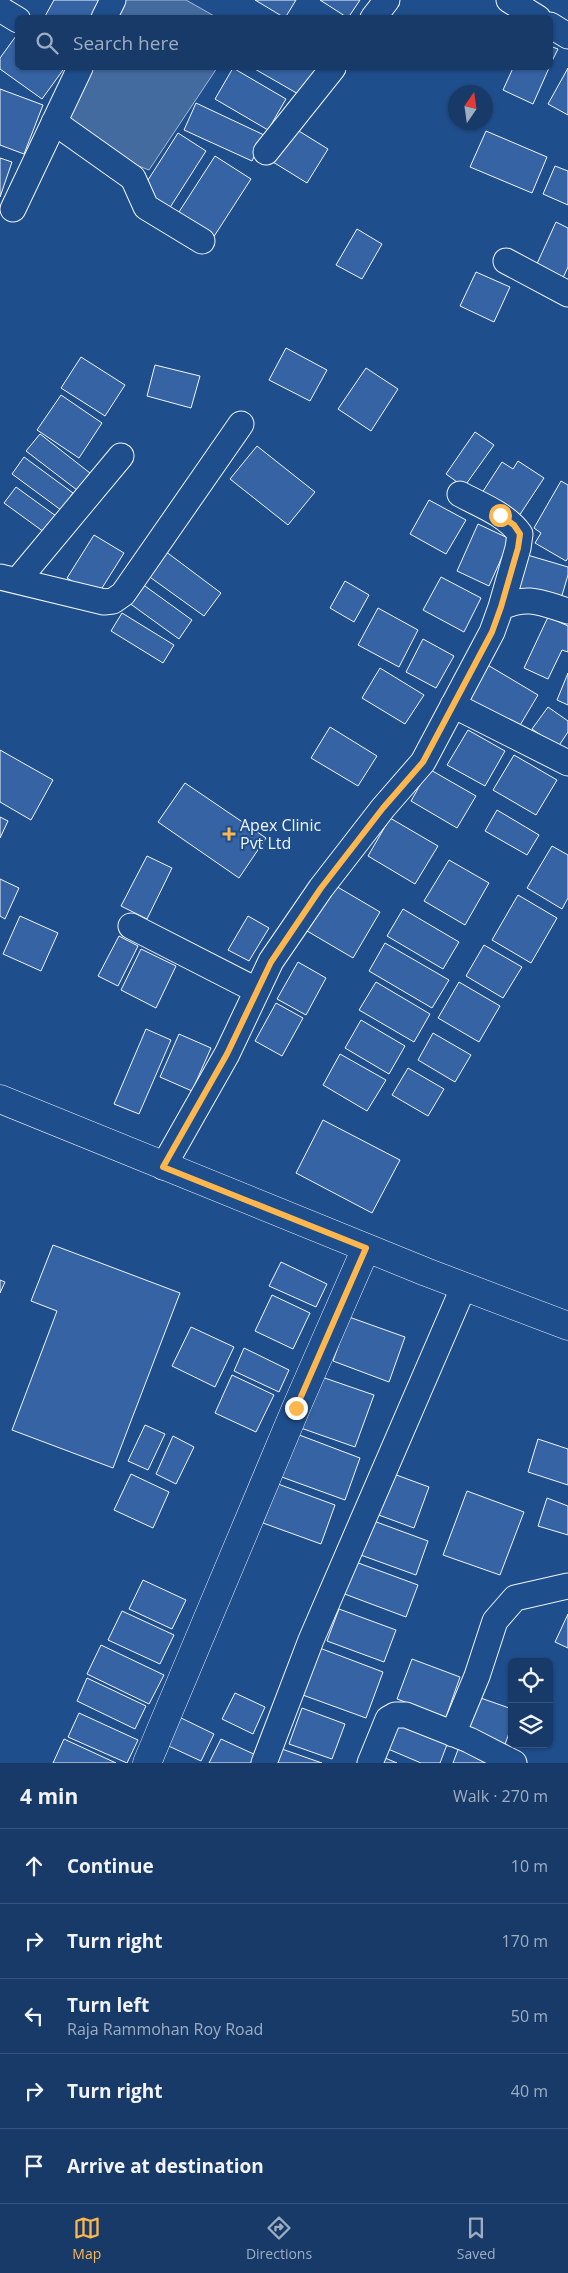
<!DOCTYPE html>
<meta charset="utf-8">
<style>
:root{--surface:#173a69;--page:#244571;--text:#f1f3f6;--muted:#9eadc0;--line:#36547d;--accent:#ffb74d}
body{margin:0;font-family:"Open Sans",sans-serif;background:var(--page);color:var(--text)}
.controls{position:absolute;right:15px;bottom:15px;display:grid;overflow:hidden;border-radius:8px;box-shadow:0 1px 4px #0004}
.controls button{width:45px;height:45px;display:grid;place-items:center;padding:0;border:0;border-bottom:1px solid var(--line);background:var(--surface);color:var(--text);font:25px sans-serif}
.compass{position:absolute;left:448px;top:85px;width:45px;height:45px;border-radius:50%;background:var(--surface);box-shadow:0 1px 4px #0004;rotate:13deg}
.stop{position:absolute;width:15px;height:15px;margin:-11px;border:4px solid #ffb74d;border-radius:50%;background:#fff}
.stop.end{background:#ffb74d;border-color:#fff;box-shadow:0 1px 5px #0008}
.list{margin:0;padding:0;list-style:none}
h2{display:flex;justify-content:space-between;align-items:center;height:65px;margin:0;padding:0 20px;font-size:21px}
h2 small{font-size:16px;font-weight:400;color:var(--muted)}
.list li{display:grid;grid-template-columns:32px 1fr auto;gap:15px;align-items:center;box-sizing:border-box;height:75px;padding:0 20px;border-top:1px solid var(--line)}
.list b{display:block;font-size:19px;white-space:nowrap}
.list p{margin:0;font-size:16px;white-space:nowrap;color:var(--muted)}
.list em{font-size:16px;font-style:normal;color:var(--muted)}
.icon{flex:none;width:28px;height:28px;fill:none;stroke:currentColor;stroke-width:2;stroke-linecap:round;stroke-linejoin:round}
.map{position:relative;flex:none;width:568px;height:1763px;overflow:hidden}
.search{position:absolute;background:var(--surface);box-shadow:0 1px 4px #0004;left:15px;right:15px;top:15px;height:55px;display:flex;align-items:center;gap:12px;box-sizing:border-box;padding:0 18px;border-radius:8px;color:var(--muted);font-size:19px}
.sheet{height:440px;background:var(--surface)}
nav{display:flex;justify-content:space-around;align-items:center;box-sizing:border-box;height:70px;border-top:1px solid var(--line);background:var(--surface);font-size:14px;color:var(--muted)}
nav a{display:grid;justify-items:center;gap:2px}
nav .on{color:var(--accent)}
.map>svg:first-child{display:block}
.water{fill:#446ba0;stroke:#a8bbd7}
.building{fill:#3563a3;stroke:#f2f6ff}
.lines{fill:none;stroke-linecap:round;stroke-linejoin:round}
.street-casing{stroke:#f2f6ff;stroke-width:27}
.secondary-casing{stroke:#f2f6ff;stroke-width:29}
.street{stroke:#1f4e8c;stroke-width:25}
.secondary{stroke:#1f4e8c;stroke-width:28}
.route{stroke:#ffb74d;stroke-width:6}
.poi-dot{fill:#ffb74d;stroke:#1f4e8c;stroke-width:2}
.labels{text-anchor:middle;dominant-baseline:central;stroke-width:4;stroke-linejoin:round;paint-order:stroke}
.poi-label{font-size:16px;fill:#f2f6ff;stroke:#1f4e8c;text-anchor:start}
</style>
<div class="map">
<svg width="568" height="1763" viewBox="0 0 568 1763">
<rect width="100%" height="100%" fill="#1f4e8c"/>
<path class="water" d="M117 0H186L216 17 108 18Z
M82 68H217L149 170 76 142 69 112Z"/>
<path class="building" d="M54 0H102L92 18H44Z
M255 0H296L285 18Z
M320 0H360L348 18Z
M16 36 18 68H59L63 70 42 99 0 69V58Z
M550 46 558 49 550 65Z
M233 68 286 99 268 130 215 99Z
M253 68H317L300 95Z
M513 68H549L533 104 503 90Z
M568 68V115L548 104Z
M0 89 43 105 24 154 0 145Z
M196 103 264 135 252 161 184 130Z
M294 128 328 149 307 183 273 162Z
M486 131 547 157 532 193 470 167Z
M178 133 206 151 169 209 141 191Z
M215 156 251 179 213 238 177 215Z
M0 158 12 162 0 197Z
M555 166 568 171V205L543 194Z
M556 222 568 228V267L562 280 535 268Z
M357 229 382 244 362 279 336 265Z
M476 272 510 287 494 322 460 306Z
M286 348 327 370 310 401 269 380Z
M81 357 125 385 105 416 61 388Z
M155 365 200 376 191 408 147 396Z
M366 368 398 389 371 431 338 409Z
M61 395 102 423 79 458 37 430Z
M475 432 494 445 464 487 446 474Z
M40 434 90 473 77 490 26 451Z
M257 446 315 492 288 525 230 479Z
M24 457 73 493 61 510 12 474Z
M518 461 544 478 517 519 480 496 502 462 513 469Z
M561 481 568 485V558L566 561 535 543 541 533 534 528Z
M16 487 56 516 44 532 4 503Z
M429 500 466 520 446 554 410 534Z
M478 524 510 539 489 586 457 571Z
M94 535 124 553 97 596 67 578Z
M165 551 221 593 204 616 147 575Z
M524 554 568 567V575L560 602 514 588Z
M441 577 481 598 464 632 423 610Z
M138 581 192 620 179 639 125 600Z
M345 581 369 595 354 622 330 608Z
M378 608 418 630 399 667 358 645Z
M122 613 174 645 163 663 111 631Z
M548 617 568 626V652L562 650 548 679 524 668Z
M423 639 454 656 436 688 406 672Z
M486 664 538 695 516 732 466 699Z
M380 668 424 695 405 724 362 698Z
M568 673V705L557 700Z
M548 707 568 721V732L558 747 532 729Z
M330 727 377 756 358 786 311 758Z
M468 730 505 751 485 786 447 765Z
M0 750 53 780 31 820 0 802Z
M514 755 557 780 536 815 493 790Z
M429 769 476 796 457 828 411 801Z
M185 783 266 838 239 878 158 822Z
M497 810 539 835 527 855 485 831Z
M0 817 8 821 0 838Z
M390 818 438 846 415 884 368 856Z
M552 846 568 855V898L562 909 527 888Z
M147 856 172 868 147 919 121 906Z
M449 860 489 883 465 925 424 901Z
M0 879 19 888 5 919 0 916Z
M329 882 380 912 353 958 302 928Z
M518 895 557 918 531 963 492 940Z
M403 909 459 942 443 969 387 936Z
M20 916 58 933 41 971 3 954Z
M248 916 269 928 249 961 228 950Z
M119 936 138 946 118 986 98 976Z
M385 943 449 980 432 1008 369 971Z
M484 945 522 967 503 998 466 976Z
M141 949 176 966 156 1008 121 990Z
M298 962 326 978 306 1015 277 999Z
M376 982 430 1014 414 1042 359 1010Z
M459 982 500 1006 479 1042 438 1018Z
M276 1003 303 1018 282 1056 255 1041Z
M361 1020 405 1046 389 1074 345 1048Z
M146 1029 171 1040 139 1114 114 1104Z
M433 1033 471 1055 455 1082 418 1060Z
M179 1034 211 1048 192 1091 160 1077Z
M340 1054 386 1080 367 1111 323 1085Z
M408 1068 444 1089 428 1116 392 1095Z
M323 1120 400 1160 372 1213 296 1173Z
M53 1245 180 1293 113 1468 12 1430 57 1311 31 1301Z
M281 1262 327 1284 316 1307 269 1286Z
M0 1280 5 1282 0 1293Z
M272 1295 310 1313 293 1349 255 1331Z
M349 1317 405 1337 389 1382 333 1361Z
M191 1327 234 1347 215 1387 172 1366Z
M244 1348 289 1370 279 1392 234 1371Z
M232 1375 274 1395 256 1432 215 1413Z
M316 1375 374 1395 355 1447 298 1427Z
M145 1425 165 1434 148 1470 128 1461Z
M294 1433 360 1458 345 1500 279 1476Z
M173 1436 194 1447 176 1484 156 1474Z
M538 1439 568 1449V1485L528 1472Z
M391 1473 429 1487 414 1528 376 1514Z
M131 1474 169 1492 153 1528 114 1510Z
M278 1484 335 1505 321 1544 263 1523Z
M467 1491 524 1512 500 1575 443 1555Z
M547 1498 568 1506V1535L538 1526Z
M371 1520 428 1541 416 1575 358 1554Z
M353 1561 418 1585 406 1617 342 1593Z
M143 1580 186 1600 172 1629 129 1609Z
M339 1609 396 1630 384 1662 327 1641Z
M122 1611 174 1635 160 1664 108 1640Z
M568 1614V1648L555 1642Z
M101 1645 164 1675 149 1704 87 1674Z
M317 1647 383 1672 366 1718 300 1694Z
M412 1659 460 1677 446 1717 397 1699Z
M87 1678 146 1706 135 1729 77 1701Z
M235 1693 265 1707 253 1734 222 1719Z
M475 1696 512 1709V1725L504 1747 462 1732Z
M302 1708 345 1724 332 1759 289 1744Z
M79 1713 138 1740 127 1763 68 1737Z
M175 1715 214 1734 201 1761 162 1743Z
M392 1720 448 1742 440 1763H421L381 1746Z
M64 1739 116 1763H53Z
M221 1739 258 1756 254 1763H209Z
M459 1747 490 1763H453Z
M279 1748 322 1763H274Z
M378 1755 397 1763H375Z"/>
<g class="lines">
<defs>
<path id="street" d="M509 0 538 18
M0 9 18 20
M104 18 113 0
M373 18 387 0
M550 25 568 36
M54 122 133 178 146 207 202 241
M266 152 333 68
M13 209 80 68
M506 261 568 294
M460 494C480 505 506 514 520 534L518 548 501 607
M0 577 104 602 113 601 123 594 241 424
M17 581 121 456
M453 705 568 763
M131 926 256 990
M163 1167 227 1054 271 961 321 888 383 808 423 762 492 632 501 607C529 595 541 603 568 611
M453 1734 477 1676 495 1621 515 1598 568 1586
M264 1763 311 1640 464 1286
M370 1763 388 1719 395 1715H406L469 1740 514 1763"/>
<path id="secondary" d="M0 1099 426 1272 568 1326
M147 1763 296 1408 366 1248"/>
</defs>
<use href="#street" class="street-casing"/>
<use href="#secondary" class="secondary-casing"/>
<use href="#street" class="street"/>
<use href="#secondary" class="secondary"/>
</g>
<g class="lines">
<path class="route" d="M296 1408 366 1248 163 1167 227 1054 271 962 321 888 383 808 423 762 492 632 501 607 518 548 520 534 514 525 500 515"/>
</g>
<path class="poi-dot" d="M226.5 826.5h5v5h5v5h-5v5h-5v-5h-5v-5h5z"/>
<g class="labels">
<g class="poi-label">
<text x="240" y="825">Apex Clinic<tspan x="240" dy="18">Pvt Ltd</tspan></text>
</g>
</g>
</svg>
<div class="controls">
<button><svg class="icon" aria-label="locate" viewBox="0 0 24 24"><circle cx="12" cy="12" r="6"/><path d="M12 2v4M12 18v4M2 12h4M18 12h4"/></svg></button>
<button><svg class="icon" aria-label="layers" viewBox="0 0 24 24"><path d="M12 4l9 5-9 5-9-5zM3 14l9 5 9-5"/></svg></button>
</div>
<svg class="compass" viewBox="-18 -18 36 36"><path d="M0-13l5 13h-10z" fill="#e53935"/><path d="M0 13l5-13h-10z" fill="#9eadc0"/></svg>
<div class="stop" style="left:500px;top:515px"></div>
<div class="stop end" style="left:296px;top:1408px"></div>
<div class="search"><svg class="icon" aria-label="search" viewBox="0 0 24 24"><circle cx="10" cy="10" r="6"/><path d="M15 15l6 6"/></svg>Search here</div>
</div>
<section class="sheet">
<h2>4 min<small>Walk · 270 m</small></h2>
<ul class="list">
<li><svg class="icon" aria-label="ahead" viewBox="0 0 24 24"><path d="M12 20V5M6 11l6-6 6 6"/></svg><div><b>Continue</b></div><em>10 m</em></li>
<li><svg class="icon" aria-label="right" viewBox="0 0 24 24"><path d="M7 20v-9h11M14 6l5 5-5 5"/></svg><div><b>Turn right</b></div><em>170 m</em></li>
<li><svg class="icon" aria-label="left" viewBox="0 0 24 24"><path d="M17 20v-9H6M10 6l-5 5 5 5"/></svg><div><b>Turn left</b><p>Raja Rammohan Roy Road</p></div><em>50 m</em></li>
<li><svg class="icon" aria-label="right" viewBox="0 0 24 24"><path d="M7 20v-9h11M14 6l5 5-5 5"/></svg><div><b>Turn right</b></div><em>40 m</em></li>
<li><svg class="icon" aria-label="arrive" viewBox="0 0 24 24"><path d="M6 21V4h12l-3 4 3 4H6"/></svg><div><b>Arrive at destination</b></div></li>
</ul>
</section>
<nav>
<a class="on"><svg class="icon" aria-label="map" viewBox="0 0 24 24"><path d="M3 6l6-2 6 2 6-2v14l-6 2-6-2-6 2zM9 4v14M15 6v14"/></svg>Map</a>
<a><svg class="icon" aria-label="directions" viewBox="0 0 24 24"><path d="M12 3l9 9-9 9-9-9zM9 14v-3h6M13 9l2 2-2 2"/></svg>Directions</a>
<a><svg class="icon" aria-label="saved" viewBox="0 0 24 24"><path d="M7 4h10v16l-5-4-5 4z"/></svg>Saved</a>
</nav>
